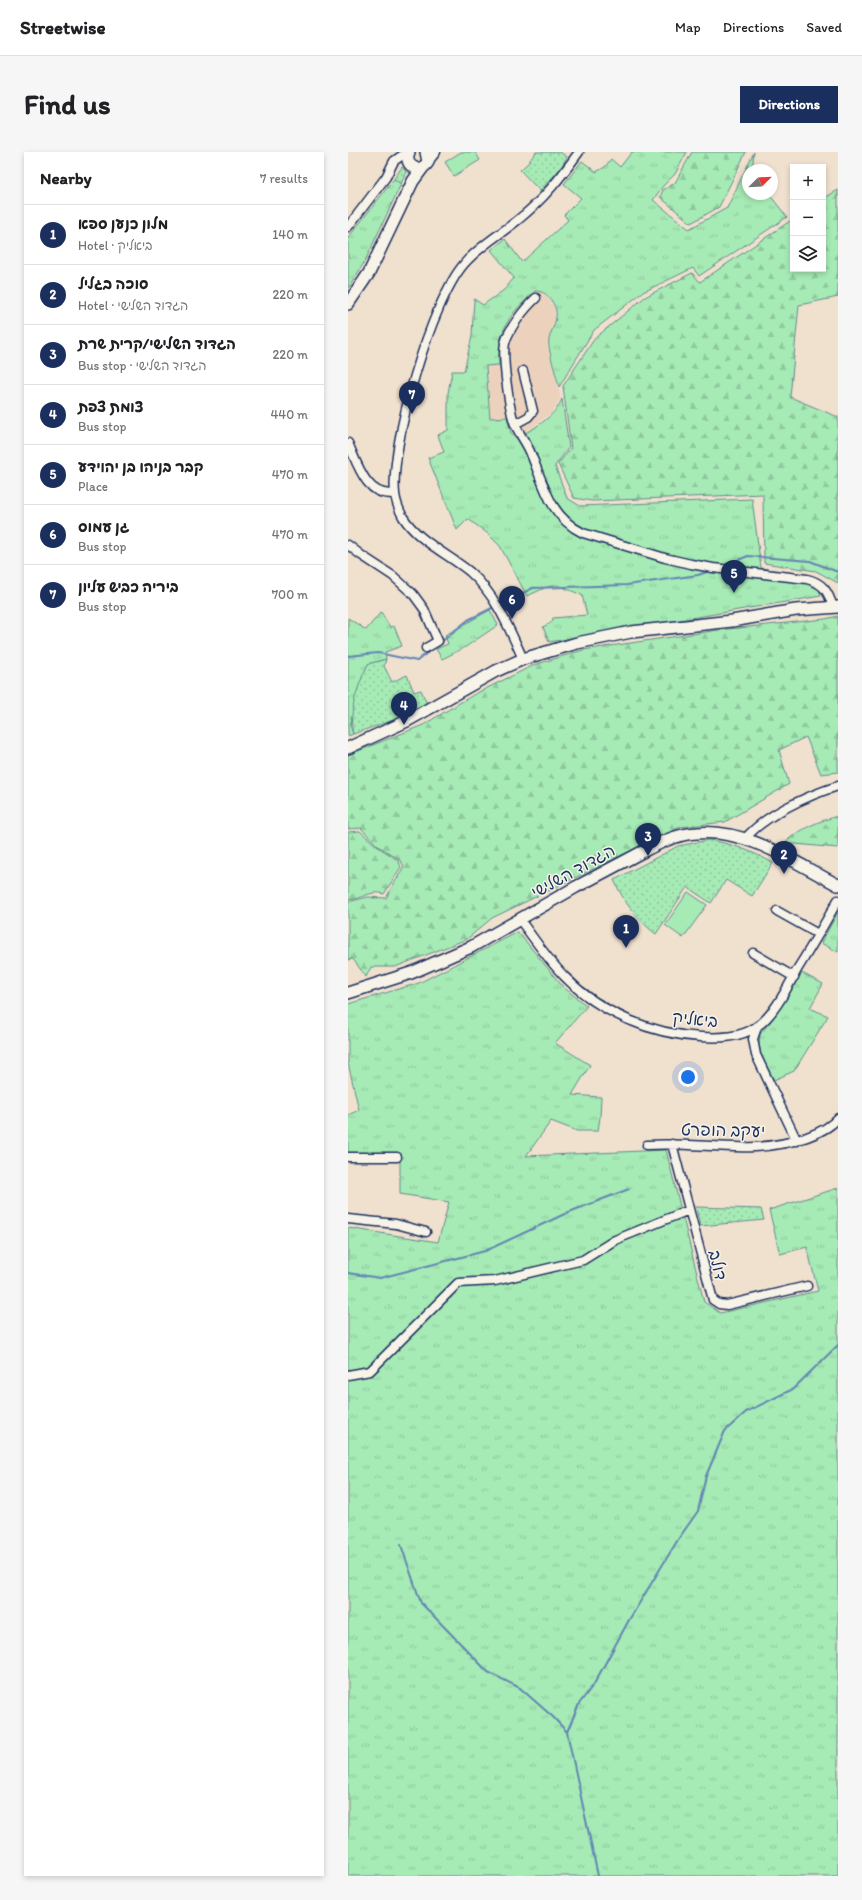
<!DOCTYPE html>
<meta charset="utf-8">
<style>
:root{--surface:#fff;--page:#f6f6f6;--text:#202124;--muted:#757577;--line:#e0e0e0;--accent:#1b2f5e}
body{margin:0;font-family:Itim,"Playpen Sans Hebrew",sans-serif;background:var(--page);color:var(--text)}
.controls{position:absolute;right:12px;top:12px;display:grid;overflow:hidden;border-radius:0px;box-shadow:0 2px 6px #0003}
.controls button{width:36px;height:36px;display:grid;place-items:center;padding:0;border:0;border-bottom:1px solid var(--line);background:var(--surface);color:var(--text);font:20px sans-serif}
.compass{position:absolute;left:394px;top:12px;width:36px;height:36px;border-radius:50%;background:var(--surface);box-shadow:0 2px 6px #0003;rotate:66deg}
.you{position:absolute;left:340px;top:925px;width:14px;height:14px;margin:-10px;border:3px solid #fff;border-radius:50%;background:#1a73e8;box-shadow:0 0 0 6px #1a73e833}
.badge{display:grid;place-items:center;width:26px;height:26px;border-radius:50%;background:var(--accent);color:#fff;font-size:13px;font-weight:700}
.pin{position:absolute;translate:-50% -33px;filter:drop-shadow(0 1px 2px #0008)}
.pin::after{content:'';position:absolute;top:21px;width:14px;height:12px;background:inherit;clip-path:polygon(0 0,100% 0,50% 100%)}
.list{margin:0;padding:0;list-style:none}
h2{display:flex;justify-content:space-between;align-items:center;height:52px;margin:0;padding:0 16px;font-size:17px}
h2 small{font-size:13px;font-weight:400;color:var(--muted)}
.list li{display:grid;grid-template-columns:26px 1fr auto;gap:12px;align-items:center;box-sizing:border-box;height:60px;padding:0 16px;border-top:1px solid var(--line)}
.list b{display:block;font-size:15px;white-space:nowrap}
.list p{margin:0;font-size:13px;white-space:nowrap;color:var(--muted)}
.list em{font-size:13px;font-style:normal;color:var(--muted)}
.icon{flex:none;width:22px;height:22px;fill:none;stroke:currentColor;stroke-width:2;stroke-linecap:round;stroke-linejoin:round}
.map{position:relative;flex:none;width:490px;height:1724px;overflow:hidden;border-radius:0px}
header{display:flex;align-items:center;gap:24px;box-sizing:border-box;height:56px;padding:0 20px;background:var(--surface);border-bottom:1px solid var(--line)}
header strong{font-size:19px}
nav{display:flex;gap:22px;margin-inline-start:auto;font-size:14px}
.intro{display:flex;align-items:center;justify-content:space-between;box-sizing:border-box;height:96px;padding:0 24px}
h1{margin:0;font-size:28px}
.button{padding:10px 18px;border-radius:0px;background:var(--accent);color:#fff;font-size:14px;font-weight:700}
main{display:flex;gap:24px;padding:0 24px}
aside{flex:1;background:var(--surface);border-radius:0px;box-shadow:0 2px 6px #0003}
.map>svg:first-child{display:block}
.built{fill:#ecd2bc}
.grass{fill:url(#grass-tufts);stroke:#608c8a}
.forest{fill:url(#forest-firs);stroke:#608c8a}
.park{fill:url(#park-dots);stroke:#608c8a}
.garden{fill:#a6eab5;stroke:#608c8a}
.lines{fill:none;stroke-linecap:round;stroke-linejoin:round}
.stream{stroke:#6286b3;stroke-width:2}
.street-casing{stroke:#1b2f5e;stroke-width:11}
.secondary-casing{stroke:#1b2f5e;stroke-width:14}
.street{stroke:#f7f3e8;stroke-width:8}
.secondary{stroke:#f7f3e8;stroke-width:11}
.labels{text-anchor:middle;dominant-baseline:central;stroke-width:3;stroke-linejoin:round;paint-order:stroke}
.street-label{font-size:17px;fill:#1b2f5e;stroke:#f7f3e8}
</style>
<header>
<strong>Streetwise</strong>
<nav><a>Map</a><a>Directions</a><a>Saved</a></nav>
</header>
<div class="intro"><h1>Find us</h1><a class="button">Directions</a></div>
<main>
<aside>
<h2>Nearby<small>7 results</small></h2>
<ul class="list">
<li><span class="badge">1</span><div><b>מלון כנען ספא</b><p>Hotel · ביאליק</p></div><em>140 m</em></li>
<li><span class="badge">2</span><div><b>סוכה בגליל</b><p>Hotel · הגדוד השלישי</p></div><em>220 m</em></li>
<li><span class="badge">3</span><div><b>הגדוד השלישי/קרית שרת</b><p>Bus stop · הגדוד השלישי</p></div><em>220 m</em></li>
<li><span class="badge">4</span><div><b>צומת צפת</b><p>Bus stop</p></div><em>440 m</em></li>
<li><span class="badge">5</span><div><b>קבר בניהו בן יהוידע</b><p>Place</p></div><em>470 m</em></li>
<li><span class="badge">6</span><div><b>גן עמוס</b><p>Bus stop</p></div><em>470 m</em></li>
<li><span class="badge">7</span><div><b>ביריה כביש עליון</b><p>Bus stop</p></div><em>700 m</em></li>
</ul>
</aside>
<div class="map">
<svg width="490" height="1724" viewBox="0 0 490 1724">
<defs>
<pattern id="grass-tufts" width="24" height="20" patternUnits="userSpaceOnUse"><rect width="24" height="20" fill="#a6eab5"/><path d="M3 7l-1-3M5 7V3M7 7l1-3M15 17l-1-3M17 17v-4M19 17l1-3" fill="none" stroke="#8ec99e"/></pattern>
<pattern id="forest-firs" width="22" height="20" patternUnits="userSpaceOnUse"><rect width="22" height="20" fill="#a6eab5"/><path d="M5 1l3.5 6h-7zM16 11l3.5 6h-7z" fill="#8ec99e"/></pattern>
<pattern id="park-dots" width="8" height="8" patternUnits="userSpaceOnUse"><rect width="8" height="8" fill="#a6eab5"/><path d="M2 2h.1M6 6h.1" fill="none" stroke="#8ec99e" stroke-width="1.8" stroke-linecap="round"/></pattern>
</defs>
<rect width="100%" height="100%" fill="#f0e0ce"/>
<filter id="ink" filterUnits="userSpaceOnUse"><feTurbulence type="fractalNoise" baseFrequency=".025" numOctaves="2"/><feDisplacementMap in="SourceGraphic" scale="8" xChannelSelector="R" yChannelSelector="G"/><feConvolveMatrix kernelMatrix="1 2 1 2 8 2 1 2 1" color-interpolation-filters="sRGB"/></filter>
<g filter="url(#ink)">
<path class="built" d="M188 140H192L199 145 206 154 207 167 199 194 213 247 203 261 180 279 168 285 164 280 160 264 142 265 139 214 152 213V188L162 168 174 152Z"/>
<path class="grass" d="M284 0H339L327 22 315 34 305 48 341 77 379 56 406 0 404 18H400V42H421L439 65 351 124 345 116 295 140 246 178 211 235C208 222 203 209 201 195 198 179 217 167 203 148 199 142 194 139 187 139 162 162 149 177 151 213L138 214 142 266 159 265 163 281 168 286C184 278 207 265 214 247L221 295 207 314 219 346 232 354 404 347 413 416 467 426 473 444 201 490 195 475 204 470 205 466 239 463 234 443 209 433 199 435 179 444 152 394 139 381 120 367 109 378 80 306 96 300 90 283 100 278V241L104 219H116L124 184 126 147 135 153 156 138 166 126 143 98 157 87 174 110 220 68 216 63 233 46 216 32 234 9 248 20 257 15 263 7 272 15Z
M46 27 53 32 17 109 0 137V86Z
M142 458 150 473 116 496 94 507 88 497 100 492 97 483Z
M33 460 42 475 46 474 54 494 37 500 38 507 20 512 2 573 5 582 0 584V466L18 478Z
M490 760V800L473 791Z
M170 780 215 835 239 854 207 891 242 913 224 943 253 945 252 965 250 979H229L203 969 178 1004 318 998 356 1150 372 1161 470 1139 459 1095 432 1102 421 1058 490 1036V1724H0V1076L90 1090 101 1050 52 1042V1005H0V963L11 958 0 911V852L71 831Z
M454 821 475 832 462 856 480 864 446 919 426 928 413 902 411 892 412 882 423 869Z"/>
<path class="forest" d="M344 0H398L371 55 343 71 312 45 315 38 327 31Z
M490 38V145L451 153 442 245 490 265V431L468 419 416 411 415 342 244 349 226 346 210 312 223 296 215 234 247 186 297 145 344 121 352 130 445 67V117H475V47Z
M490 464V620L473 622 458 585 431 598 441 632 377 670 332 675 144 766 119 787 73 805 47 815H23L18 825 5 807 0 808V750L20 745 38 746 56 714 51 707 30 694 13 676 0 677V603L75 573 125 543 186 513 235 498 371 478 477 467Z
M490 664V696L436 691C452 677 470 669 490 664Z
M12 679 30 695 50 708 53 715 36 742C24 737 12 748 0 748V680Z"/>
<path class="park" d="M188 0H212L219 5 212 17 192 39 172 18 179 12Z
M54 15 58 20 53 32 46 27Z
M38 507 36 514 44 530 59 523 66 540 73 538 79 552 51 566 5 582C0 560 10 533 20 512Z
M361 688C385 692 404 699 425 711L404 744 378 728 363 751 339 735 308 782C288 767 276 750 266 728L330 694Z
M348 1055 413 1057 416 1068 352 1074Z"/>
<path class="garden" d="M113 0H127L132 8 106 24 97 10Z
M340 740 359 753 335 786 317 773Z"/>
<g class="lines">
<path class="stream" d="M375 414 400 404 462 409 490 420
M152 452 185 436 279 433 350 423 362 419
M93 490 120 468 148 454
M0 504 30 501 69 509 85 496
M0 1121 32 1126 137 1099 221 1060 281 1037
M53 1393 73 1451 140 1520 172 1536 205 1565 219 1580
M250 1724 219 1580 231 1552 246 1532 281 1468 331 1386 350 1359 358 1324 377 1279 398 1260 445 1237 490 1193"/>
<defs>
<path id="street" d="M80 10 88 0
M0 75 38 25 46 9 59 0
M188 146C177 156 161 176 157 191 154 206 161 255 166 270 170 281 179 291 183 302 196 333 202 365 235 381L317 406 343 412 365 416 459 427C475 431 480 439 485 455
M167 272 180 265 185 259 175 219
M0 291C9 311 19 347 47 341
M0 393 13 403 45 424 65 442 76 457 90 489 78 496
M175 507C161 476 148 443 122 420 100 402 70 389 55 365 51 358 48 350 47 342 42 292 83 150 116 112 131 94 153 82 171 67 195 48 213 25 231 0
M397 687C416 663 461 643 490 634
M429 759 470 782
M172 768C187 788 200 808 217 825 252 861 303 882 353 885 371 886 392 886 408 875 426 864 440 834 450 816 464 794 477 771 490 748
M405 801 446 825
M409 875 405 887 408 903 449 989
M324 992 365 1148 371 1152 379 1153 459 1134
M299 993C356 989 402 1005 459 985 470 981 482 976 490 966
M0 1005H49
M0 1067 48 1072 78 1080
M0 1223 22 1219 110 1131 147 1129 235 1108 267 1088 341 1058"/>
<path id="secondary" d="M61 0C55 14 72 23 80 10L78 0
M0 152 21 121 65 29 76 14
M0 596 59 569 148 519 175 507 229 491 283 480 384 469 448 458 490 455
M0 841 63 821 123 795 228 735 294 700C311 691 329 682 349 681 399 676 447 711 490 733"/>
</defs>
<use href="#street" class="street-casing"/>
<use href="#secondary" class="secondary-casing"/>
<use href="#street" class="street"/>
<use href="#secondary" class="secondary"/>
</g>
</g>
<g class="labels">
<g class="street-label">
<text transform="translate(225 719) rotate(-29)">הגדוד השלישי</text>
<text transform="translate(347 867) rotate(6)">ביאליק</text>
<text transform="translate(375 978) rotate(1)">יעקב הופרט</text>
<text transform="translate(370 1113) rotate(76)">דולב</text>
</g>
</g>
</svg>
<div class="controls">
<button>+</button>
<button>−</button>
<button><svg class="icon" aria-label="layers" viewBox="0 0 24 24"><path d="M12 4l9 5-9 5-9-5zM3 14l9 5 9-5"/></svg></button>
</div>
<svg class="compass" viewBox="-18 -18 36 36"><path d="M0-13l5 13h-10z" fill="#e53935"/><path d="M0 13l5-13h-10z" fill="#757577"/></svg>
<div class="you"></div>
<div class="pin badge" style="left:278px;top:796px">1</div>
<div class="pin badge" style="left:436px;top:722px">2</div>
<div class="pin badge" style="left:300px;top:704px">3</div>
<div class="pin badge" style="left:56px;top:573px">4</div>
<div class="pin badge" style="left:386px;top:441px">5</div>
<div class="pin badge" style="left:164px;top:467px">6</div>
<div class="pin badge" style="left:64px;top:262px">7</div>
</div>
</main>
